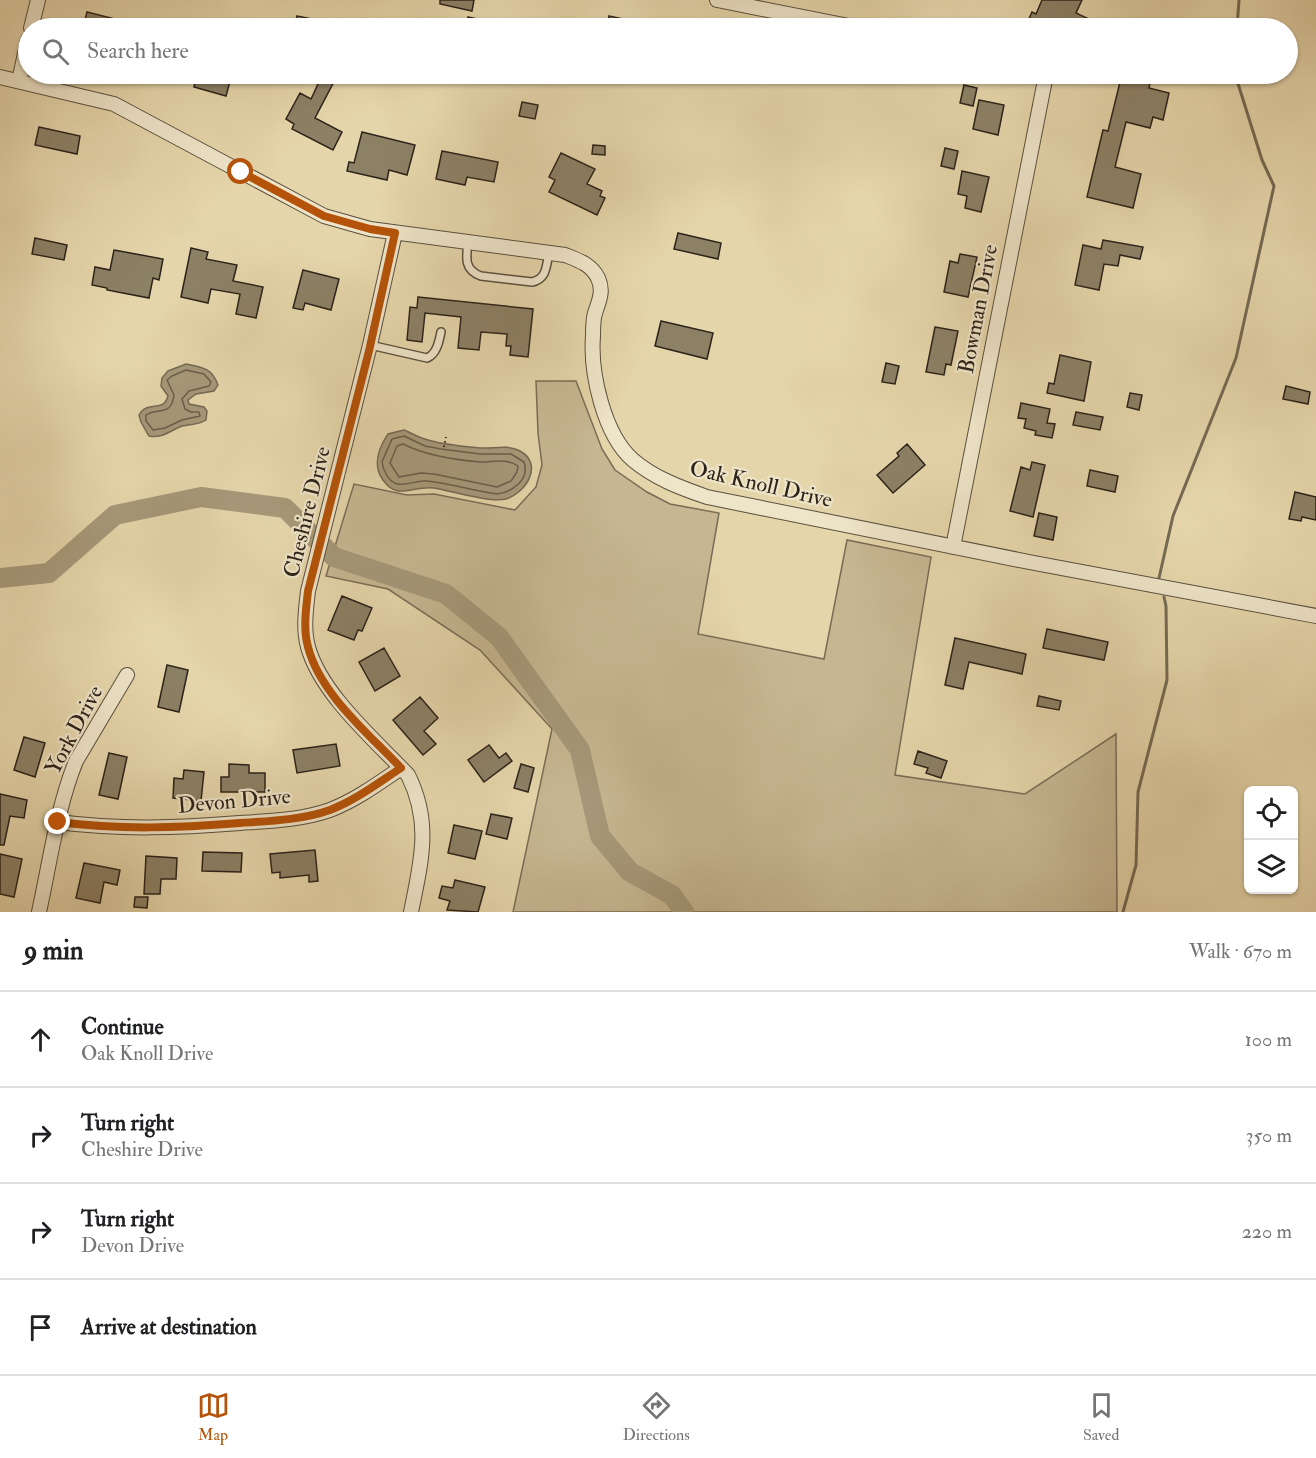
<!DOCTYPE html>
<meta charset="utf-8">
<style>
:root{--surface:#fff;--page:#f6f6f6;--text:#202124;--muted:#757577;--line:#e0e0e0;--accent:#b45309}
body{margin:0;font-family:"IM FELL Double Pica",serif;background:var(--page);color:var(--text)}
.controls{position:absolute;right:18px;bottom:18px;display:grid;overflow:hidden;border-radius:9px;box-shadow:0 2px 4px #0004}
.controls button{width:54px;height:54px;display:grid;place-items:center;padding:0;border:0;border-bottom:2px solid var(--line);background:var(--surface);color:var(--text);font:30px sans-serif}
.stop{position:absolute;width:18px;height:18px;margin:-14px;border:4px solid #b45309;border-radius:50%;background:#fff}
.stop.end{background:#b45309;border-color:#fff;box-shadow:0 2px 6px #0008}
.list{margin:0;padding:0;list-style:none}
h2{display:flex;justify-content:space-between;align-items:center;height:78px;margin:0;padding:0 24px;font-size:26px}
h2 small{font-size:20px;font-weight:400;color:var(--muted)}
.list li{display:grid;grid-template-columns:39px 1fr auto;gap:18px;align-items:center;box-sizing:border-box;height:96px;padding:0 24px;border-top:2px solid var(--line)}
.list b{display:block;font-size:22px;white-space:nowrap}
.list p{margin:0;font-size:20px;white-space:nowrap;color:var(--muted)}
.list em{font-size:20px;font-style:normal;color:var(--muted)}
.icon{flex:none;width:33px;height:33px;fill:none;stroke:currentColor;stroke-width:2;stroke-linecap:round;stroke-linejoin:round}
.map{position:relative;flex:none;width:1316px;height:912px;overflow:hidden}
.search{position:absolute;background:var(--surface);box-shadow:0 2px 4px #0004;left:18px;right:18px;top:18px;height:66px;display:flex;align-items:center;gap:15px;box-sizing:border-box;padding:0 21px;border-radius:33px;color:var(--muted);font-size:22px}
.sheet{height:462px;background:var(--surface)}
nav{display:flex;justify-content:space-around;align-items:center;box-sizing:border-box;height:84px;border-top:2px solid var(--line);background:var(--surface);font-size:16px;color:var(--muted)}
nav a{display:grid;justify-items:center;gap:3px}
nav .on{color:var(--accent)}
.map>svg:first-child{display:block}
.green{fill:#c6b792;stroke:#796d56;stroke-width:1.5}
.water{fill:#a69879;stroke:#756953;stroke-width:1.5}
.lines{fill:none;stroke-linecap:round;stroke-linejoin:round}
.shore{stroke:#695e4a;stroke-width:1.5}
.stream{stroke:#756953;stroke-width:3}
.river{stroke:#a69879;stroke-width:20}
.building{fill:#8c8065;stroke:#2c231a;stroke-width:1.5}
.lane-casing{stroke:#5a503e;stroke-width:10}
.street-casing{stroke:#5a503e;stroke-width:16}
.path{stroke:#2c231a;stroke-width:2;stroke-dasharray:1.5 3;stroke-linecap:butt}
.lane{stroke:#eee4c8;stroke-width:7}
.street{stroke:#eee4c8;stroke-width:14}
.route{stroke:#b45309;stroke-width:8}
.labels{text-anchor:middle;dominant-baseline:central;stroke-width:4.5;stroke-linejoin:round;paint-order:stroke}
.street-label{font-size:22px;fill:#2c231a;stroke:#eee4c8}
</style>
<div class="map">
<svg width="1316" height="912" viewBox="0 0 1316 912">
<rect width="100%" height="100%" fill="#e5d5aa"/>
<filter id="stains"><feTurbulence type="fractalNoise" baseFrequency=".00333" numOctaves="4"/><feColorMatrix values="0 0 0 0 .2 0 0 0 0 .09 0 0 0 0 .02 0 0 0 .5 -.17"/></filter>
<radialGradient id="worn" r=".72"><stop offset=".6" stop-color="#630" stop-opacity="0"/><stop offset="1" stop-color="#630" stop-opacity=".3"/></radialGradient>
<path class="green" d="M536 381H576L602 449 615 470 647 492 670 504 719 513 698 634 824 659 847 540 931 557 895 775 1025 794 1116 734 1117 912H513L552 729 480 650 388 589 326 576 354 484 407 495 434 494 515 510 536 487 542 465 538 433Z"/>
<path class="water" d="M186 364C202 367 212 368 218 385L214 391 196 394 188 400 189 404 204 407 207 411 206 420C199 425 191 424 182 426 171 430 162 439 149 436L141 422 139 415C148 399 163 414 168 396L161 386 162 378 168 371Z
M404 430C411 433 418 437 425 439 442 445 462 446 480 448 493 449 508 444 520 451 544 464 526 493 506 499 491 503 451 491 434 488 421 486 409 492 398 491 391 490 387 485 383 480 372 465 378 449 388 434Z"/>
<g class="lines">
<path class="shore" d="M186 370 204 374 211 382 209 386 189 391 182 399 185 409 191 412H199L200 416 182 420 165 428 153 430 146 421V415C159 407 171 417 174 395L167 380 172 376Z
M404 436 425 446 441 449 480 454H511L524 462C530 480 512 492 497 494 473 491 450 483 426 481 417 480 407 486 398 484 389 483 383 470 382 462L392 439Z
M403 444C427 456 455 460 481 462 494 462 507 458 518 466L517 472 511 481 497 487 434 474 421 473 399 477 390 463 397 446Z"/>
<path class="stream" d="M1237 28 1239 0
M1159 578 1173 516 1236 358 1274 186 1262 160 1235 74
M1123 912 1136 865 1138 792 1167 680 1166 606 1164 597"/>
<path class="river" d="M0 578 49 573 115 515 201 497 285 508 334 557 446 594 499 637 580 750 600 836 630 872 672 895 684 912"/>
</g>
<path class="building" d="M440 0H474L472 11 440 4Z
M1042 0H1082L1076 13 1091 20 1087 28H1068L1028 21 1032 12 1036 14Z
M87 12 119 20 117 28H83Z
M297 16 322 21 320 28H294Z
M609 16 628 20 626 28H607Z
M468 17 488 21 486 28H466Z
M197 74H232L226 96 194 87Z
M298 74H338L315 118 342 132 333 150 292 129 294 124 286 119 300 93 311 99 318 84Z
M1122 74H1152L1149 88 1169 93 1163 120 1153 117 1150 128 1126 122 1115 167 1141 174 1133 208 1087 197 1103 130 1108 131Z
M964 85 977 88 973 106 960 103Z
M979 100 1004 105 998 135 973 129Z
M522 102 538 105 535 119 519 116Z
M39 127 80 136 77 154 35 145Z
M362 132 415 145 407 175 389 170 387 180 347 171 349 162 354 163Z
M593 145 605 146V155L592 154Z
M945 148 958 151 954 169 941 166Z
M442 151 498 162 494 182 467 177 465 185 436 179Z
M561 153 595 169 587 184 602 191 600 196 605 198 597 215 549 192 555 180 549 177Z
M962 171 989 177 981 212 965 208 967 196 958 194Z
M678 233 721 243 718 259 674 249Z
M35 238 67 245 64 260 32 254Z
M1103 240 1143 247 1140 259 1120 255 1118 266 1104 264 1099 290 1075 285 1083 245 1101 249Z
M191 248 208 252 206 259 237 265 233 281 263 287 256 318 236 314 240 294 211 289 208 303 181 297Z
M114 250 163 259 159 280 153 278 149 298 107 290V288L92 285 95 267 110 270Z
M960 254 977 257 968 297 944 292 950 261 958 263Z
M303 270 339 279 331 310 305 303 303 310 293 308Z
M418 297 533 309 528 357 510 355 511 346H506L507 334 481 332 479 350 458 348 461 317 425 313 422 342 407 340 410 307 417 308Z
M661 321 713 333 707 359 655 346Z
M935 327 958 331 951 365 946 364 944 375 926 372Z
M1060 355 1091 362 1084 401 1047 393 1049 383 1054 384Z
M886 363 899 366 895 384 882 382Z
M1286 386 1310 392 1308 404 1283 399Z
M1130 393 1142 395 1139 410 1127 407Z
M1021 403 1050 409 1047 423 1055 424 1052 438 1035 435 1036 431 1024 428 1026 419 1018 418Z
M1076 412 1103 417 1100 430 1073 425Z
M907 444 925 465 893 493 877 475 899 456 897 453Z
M1032 462 1045 465 1033 517 1010 511 1021 467 1030 470Z
M1090 470 1118 476 1115 492 1087 486Z
M1295 492 1316 497V520L1302 517 1301 521 1289 519Z
M1039 513 1057 517 1053 540 1034 536Z
M342 596 372 608 362 631 358 630 354 640 328 630Z
M1047 629 1108 642 1104 660 1043 648Z
M955 638 1026 654 1022 674 969 662 963 689 945 685Z
M384 648 400 676 375 691 359 662Z
M167 665 188 670 179 712 158 707Z
M1039 696 1061 701 1059 710 1037 706Z
M420 697 438 718 424 731 436 744 423 755 393 720Z
M24 737 45 743 35 777 14 770Z
M336 744 340 766 297 773 293 750Z
M489 745 499 758 506 753 512 761 484 782 468 760Z
M918 751 947 761 941 778 926 773 928 768 914 764Z
M109 753 127 757 118 799 99 795Z
M229 764 249 765V773H265V792H221V777H229Z
M521 764 534 768 528 792 514 788Z
M184 770 204 772 201 801 173 798 174 778 183 779Z
M0 794 27 800 24 818 10 816 4 845H0Z
M491 814 512 818 507 839 486 834Z
M454 825 482 831 475 859 448 853Z
M315 850 318 881 309 882V875L280 878V872L272 873 270 854Z
M203 852 242 853 241 872 202 871Z
M0 854 22 859 14 897 0 894Z
M146 856 177 858 176 879H161L160 894H144Z
M84 863 120 870 117 885 104 882 100 903 76 898Z
M455 880 485 887 478 912 447 910 450 901 439 898 442 886 453 888Z
M135 897H148L147 908 134 907Z"/>
<g class="lines">
<defs>
<path id="lane" d="M468 242C466 258 464 270 481 276L532 282C547 279 546 266 549 253
M370 345 427 358C437 354 439 341 441 332"/>
<path id="street" d="M717 0 859 28
M31 28 38 0
M0 77 114 104 324 216 370 229 565 255C578 260 591 264 598 278 604 291 599 301 595 313 593 320 593 328 593 336 590 373 604 435 633 460 654 478 681 488 707 497L1029 562 1316 616
M19 81 28 40
M395 233 370 345 308 591C306 609 303 629 308 647 321 694 375 740 408 775 432 823 421 862 411 912
M953 547 1045 80 1034 74
M58 822C120 830 178 828 240 823 270 821 302 820 330 810 356 800 379 783 401 768
M39 912C50 862 57 808 76 761L127 675"/>
</defs>
<use href="#lane" class="lane-casing"/>
<use href="#street" class="street-casing"/>
<path class="path" d="M444 447 446 437"/>
<use href="#lane" class="lane"/>
<use href="#street" class="street"/>
</g>
<g class="lines">
<path class="route" d="M58 822C120 830 178 828 240 823 270 821 302 820 330 810 356 800 378 783 401 768 369 734 320 694 308 647 303 629 306 609 308 591L369 351 395 233 370 229 324 216 241 172"/>
</g>
<g class="labels">
<g class="street-label">
<text transform="translate(978 309) rotate(-79)">Bowman Drive</text>
<text transform="translate(761 484) rotate(13)">Oak Knoll Drive</text>
<text transform="translate(307 512) rotate(-76)">Cheshire Drive</text>
<text transform="translate(74 730) rotate(-62)">York Drive</text>
<text transform="translate(234 801) rotate(-5)">Devon Drive</text>
</g>
</g>
<rect width="100%" height="100%" filter="url(#stains)"/>
<rect width="100%" height="100%" fill="url(#worn)"/>
</svg>
<div class="controls">
<button><svg class="icon" aria-label="locate" viewBox="0 0 24 24"><circle cx="12" cy="12" r="6"/><path d="M12 2v4M12 18v4M2 12h4M18 12h4"/></svg></button>
<button><svg class="icon" aria-label="layers" viewBox="0 0 24 24"><path d="M12 4l9 5-9 5-9-5zM3 14l9 5 9-5"/></svg></button>
</div>
<div class="stop" style="left:241px;top:172px"></div>
<div class="stop end" style="left:58px;top:822px"></div>
<div class="search"><svg class="icon" aria-label="search" viewBox="0 0 24 24"><circle cx="10" cy="10" r="6"/><path d="M15 15l6 6"/></svg>Search here</div>
</div>
<section class="sheet">
<h2>9 min<small>Walk · 670 m</small></h2>
<ul class="list">
<li><svg class="icon" aria-label="ahead" viewBox="0 0 24 24"><path d="M12 20V5M6 11l6-6 6 6"/></svg><div><b>Continue</b><p>Oak Knoll Drive</p></div><em>100 m</em></li>
<li><svg class="icon" aria-label="right" viewBox="0 0 24 24"><path d="M7 20v-9h11M14 6l5 5-5 5"/></svg><div><b>Turn right</b><p>Cheshire Drive</p></div><em>350 m</em></li>
<li><svg class="icon" aria-label="right" viewBox="0 0 24 24"><path d="M7 20v-9h11M14 6l5 5-5 5"/></svg><div><b>Turn right</b><p>Devon Drive</p></div><em>220 m</em></li>
<li><svg class="icon" aria-label="arrive" viewBox="0 0 24 24"><path d="M6 21V4h12l-3 4 3 4H6"/></svg><div><b>Arrive at destination</b></div></li>
</ul>
</section>
<nav>
<a class="on"><svg class="icon" aria-label="map" viewBox="0 0 24 24"><path d="M3 6l6-2 6 2 6-2v14l-6 2-6-2-6 2zM9 4v14M15 6v14"/></svg>Map</a>
<a><svg class="icon" aria-label="directions" viewBox="0 0 24 24"><path d="M12 3l9 9-9 9-9-9zM9 14v-3h6M13 9l2 2-2 2"/></svg>Directions</a>
<a><svg class="icon" aria-label="saved" viewBox="0 0 24 24"><path d="M7 4h10v16l-5-4-5 4z"/></svg>Saved</a>
</nav>
